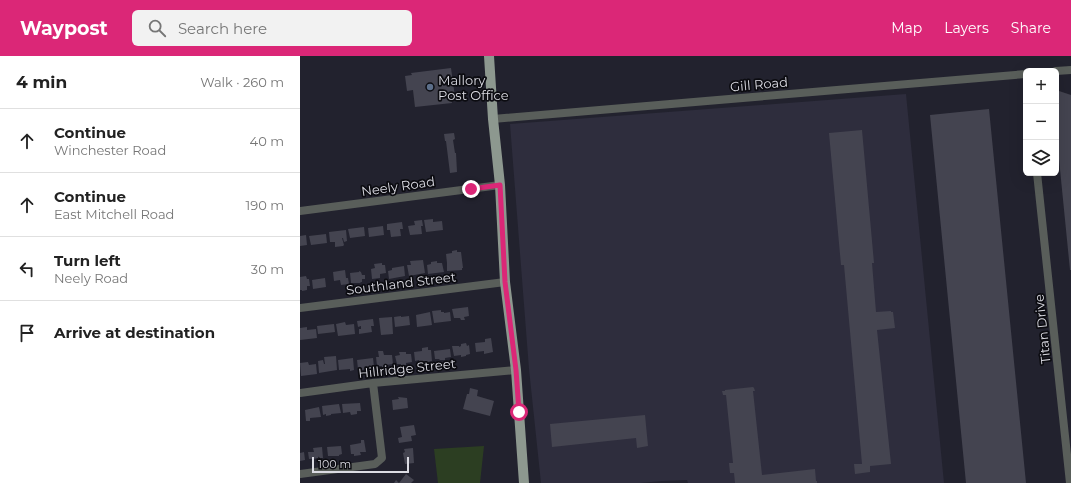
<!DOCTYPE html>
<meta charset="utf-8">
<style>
:root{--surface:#fff;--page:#f2f2f2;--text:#222;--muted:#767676;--line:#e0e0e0;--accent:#db2777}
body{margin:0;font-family:Montserrat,sans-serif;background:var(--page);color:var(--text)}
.controls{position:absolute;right:12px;top:12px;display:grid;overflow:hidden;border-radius:6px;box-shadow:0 4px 16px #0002}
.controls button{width:36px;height:36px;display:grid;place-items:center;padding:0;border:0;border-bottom:1px solid var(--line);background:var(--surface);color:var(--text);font:20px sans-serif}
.scale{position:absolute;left:12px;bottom:10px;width:97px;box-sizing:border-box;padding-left:4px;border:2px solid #dbdbe3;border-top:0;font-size:11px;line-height:14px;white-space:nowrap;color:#dbdbe3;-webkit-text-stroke:3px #0c0c11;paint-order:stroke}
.stop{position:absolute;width:12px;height:12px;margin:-9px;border:3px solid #db2777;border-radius:50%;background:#fff}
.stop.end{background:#db2777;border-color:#fff;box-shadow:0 1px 4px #0008}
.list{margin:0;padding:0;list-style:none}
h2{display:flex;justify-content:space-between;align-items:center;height:52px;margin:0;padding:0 16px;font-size:17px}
h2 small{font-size:13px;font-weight:400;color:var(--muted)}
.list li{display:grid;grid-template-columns:26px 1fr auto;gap:12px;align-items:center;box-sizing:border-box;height:64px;padding:0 16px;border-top:1px solid var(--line)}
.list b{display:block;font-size:15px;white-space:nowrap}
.list p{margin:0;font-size:13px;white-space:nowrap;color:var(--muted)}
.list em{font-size:13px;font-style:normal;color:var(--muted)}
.icon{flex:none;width:22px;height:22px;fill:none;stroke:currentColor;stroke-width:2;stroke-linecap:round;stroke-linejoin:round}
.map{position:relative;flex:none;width:771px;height:427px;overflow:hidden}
header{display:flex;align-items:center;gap:24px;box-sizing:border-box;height:56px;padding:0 20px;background:var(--accent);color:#fff}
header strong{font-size:19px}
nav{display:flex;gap:22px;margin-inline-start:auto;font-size:14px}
.search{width:280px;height:36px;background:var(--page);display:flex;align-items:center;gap:10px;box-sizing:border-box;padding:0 14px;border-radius:6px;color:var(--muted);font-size:15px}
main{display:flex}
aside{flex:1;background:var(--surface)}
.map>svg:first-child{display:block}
.built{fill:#2e2d3d}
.green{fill:#2c3e22}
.building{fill:#444450}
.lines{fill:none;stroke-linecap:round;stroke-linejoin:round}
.minor{stroke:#595e5a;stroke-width:8}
.major{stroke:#8d988f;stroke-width:10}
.route{stroke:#db2777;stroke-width:5}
.service-dot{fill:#5c6f8a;stroke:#0c0c11;stroke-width:1.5}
.labels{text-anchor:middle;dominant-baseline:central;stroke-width:3.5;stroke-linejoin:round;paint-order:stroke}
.poi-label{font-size:13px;fill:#dbdbe3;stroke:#0c0c11;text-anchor:start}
.street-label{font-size:13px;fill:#dbdbe3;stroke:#0c0c11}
</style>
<header>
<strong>Waypost</strong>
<div class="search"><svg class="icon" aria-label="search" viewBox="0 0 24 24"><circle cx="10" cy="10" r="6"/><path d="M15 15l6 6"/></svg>Search here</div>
<nav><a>Map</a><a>Layers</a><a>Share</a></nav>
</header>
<main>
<aside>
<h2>4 min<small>Walk · 260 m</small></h2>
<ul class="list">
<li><svg class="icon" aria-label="ahead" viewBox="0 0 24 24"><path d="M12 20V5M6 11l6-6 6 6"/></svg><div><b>Continue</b><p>Winchester Road</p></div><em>40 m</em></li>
<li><svg class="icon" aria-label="ahead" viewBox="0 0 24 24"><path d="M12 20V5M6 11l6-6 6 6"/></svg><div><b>Continue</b><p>East Mitchell Road</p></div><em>190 m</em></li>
<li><svg class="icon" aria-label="left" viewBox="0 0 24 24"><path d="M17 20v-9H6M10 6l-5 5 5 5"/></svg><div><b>Turn left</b><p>Neely Road</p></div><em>30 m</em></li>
<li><svg class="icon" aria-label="arrive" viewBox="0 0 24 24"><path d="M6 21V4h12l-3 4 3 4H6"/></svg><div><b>Arrive at destination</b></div></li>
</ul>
</aside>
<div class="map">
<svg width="771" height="427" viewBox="0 0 771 427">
<rect width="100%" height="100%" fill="#22222e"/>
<path class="built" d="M606 38 644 427H388L387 424 362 425 340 427H241L229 313 210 68Z"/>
<path class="green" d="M184 390 180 427H138L134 393Z"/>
<path class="building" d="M151 12 155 41 151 42 152 47 115 51 113 34 107 35 105 20 112 19 111 17Z
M756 34 771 39V214H770L756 73Z
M689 53 726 427H666L630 59Z
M562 74 574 207H572L576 256 591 255V256H593L595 272 577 274 591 408 570 410V416L555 418 554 408H562L544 209H541L529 77Z
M154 77 155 83 153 84 155 97H156L157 116 150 117 146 85H145L144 78Z
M133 163V166L142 165 143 174 126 176 124 164Z
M122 164 123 170H121L122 178 110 179 108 170 115 169 114 165Z
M102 166 103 173H100L101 180 91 181 90 174H87V168Z
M83 170 84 179 69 181 68 172Z
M64 171 65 180 50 182 48 173Z
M46 174 47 185 44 186 43 182H42L44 189 43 190 35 191V186H30L29 176Z
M26 178 27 187 11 189 9 180Z
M6 179 7 189 0 190V180Z
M157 194V196H161L163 212H162V214L147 215V207L158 206 147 207 146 198 152 197V195Z
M123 204 125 217 109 220 107 209H111L110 205Z
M137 205V207H142L144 216 128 218 127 209 131 208V206Z
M82 207V209H85L86 217 80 218V222L72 223 71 213 75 212 74 208Z
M104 210 105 220 89 223 88 215 92 214V212Z
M45 214 46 222H48L49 228 41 229 40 224 34 225 33 216Z
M59 215 61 216 62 219H65V223H62V226H60L61 227H51L50 217 59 216Z
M6 220 7 223H9L10 230H7V234L2 235V234H0V221Z
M25 222 26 231 13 233 12 224Z
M168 251 169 260 164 261 165 264H161L160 262H154L152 253Z
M141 254V256H144V257L150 256 151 265 134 267 132 255Z
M130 256 132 269 117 271 116 259Z
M101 260V261L109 260 110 269 95 271 94 261Z
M92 261 93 278 81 279 79 262Z
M73 263 74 270H71L72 276 59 278V273H61V270L58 271 57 265Z
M45 266 46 269 54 268 55 278 38 280 36 268Z
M34 268 35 276 18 278 17 270Z
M7 271V274L16 273 17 282 0 284V272Z
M191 282 193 296 184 298V295L176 296 175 287 185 286V283Z
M166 287 167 290 169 289 170 298 166 299V300L161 301V299L154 300 152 290H159V291L161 290V288Z
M128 291V294H131L132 305 127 306V305L119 306V304L115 305 114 296 122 295V292Z
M150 293 151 301 145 302V304H140L139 303H135L134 295Z
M78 295H83L84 299H92L93 308 86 309 87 310 82 311V310H77L76 301H79Z
M99 296H106V298H111L112 306 106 307V309H101V308H97L95 300 100 299Z
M36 300 37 314 19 317 18 305 23 304 24 308H25L24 301Z
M53 302 54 314 50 315V313L39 314 38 304Z
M73 302 74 311H68V313L62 314V312L58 313 57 304Z
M8 306 9 309 16 308 17 318 1 320 0 307Z
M453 331 454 332 455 335H453L462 419 515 413 516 425H517V427H435L434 417H430L429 407H433L426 339H423L422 335H425V334Z
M170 332 178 334 177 340 194 345 190 360 163 353 167 338H169Z
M98 341 107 342 108 352 93 354 92 344 99 343Z
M60 347 61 355H57V358L51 359 50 356 43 357 42 348Z
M39 348 41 357 31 358V359L26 360V358L23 359 22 350Z
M19 351 21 361 10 362V365H6L5 354Z
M345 359 348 390 337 392 336 382 252 391 250 368Z
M114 369 116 379 111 380 112 385 99 387 98 382 102 381 100 371Z
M61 384H64L66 396H60L61 399 54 400V398H51L50 389 61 387Z
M41 390 42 398 39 399V400H28L27 391Z
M22 391 23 402 9 403 8 396H14L13 392Z
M113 392 114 407 105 408 103 397 105 396 104 393Z
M4 396 5 404 0 405V397Z
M106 418 114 424 111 427H94L96 424 99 427Z"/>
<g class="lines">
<path class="minor" d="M756 15 771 14
M193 63 726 18
M737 117 770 427
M0 155 200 129
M0 252 205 226
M0 337 73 327 216 314
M0 418 75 408 82 402 73 327"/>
<path class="major" d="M189 0 193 63 200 129 205 226 216 314 224 427"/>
</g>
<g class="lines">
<path class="route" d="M171 133 200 129 205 226 216 314 219 356"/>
</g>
<circle class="service-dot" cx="130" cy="31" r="4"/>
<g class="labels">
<g class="poi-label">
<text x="138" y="24">Mallory<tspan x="138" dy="15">Post Office</tspan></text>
</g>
<g class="street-label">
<text transform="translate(459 28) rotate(-5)">Gill Road</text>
<text transform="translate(98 130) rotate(-8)">Neely Road</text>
<text transform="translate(101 227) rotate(-7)">Southland Street</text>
<text transform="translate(742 273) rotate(-96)">Titan Drive</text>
<text transform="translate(107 312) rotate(-6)">Hillridge Street</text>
</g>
</g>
</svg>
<div class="controls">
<button>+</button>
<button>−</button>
<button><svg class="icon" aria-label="layers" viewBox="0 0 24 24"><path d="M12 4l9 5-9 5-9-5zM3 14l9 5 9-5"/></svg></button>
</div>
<div class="scale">100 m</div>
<div class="stop" style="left:219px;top:356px"></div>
<div class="stop end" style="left:171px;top:133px"></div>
</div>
</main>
